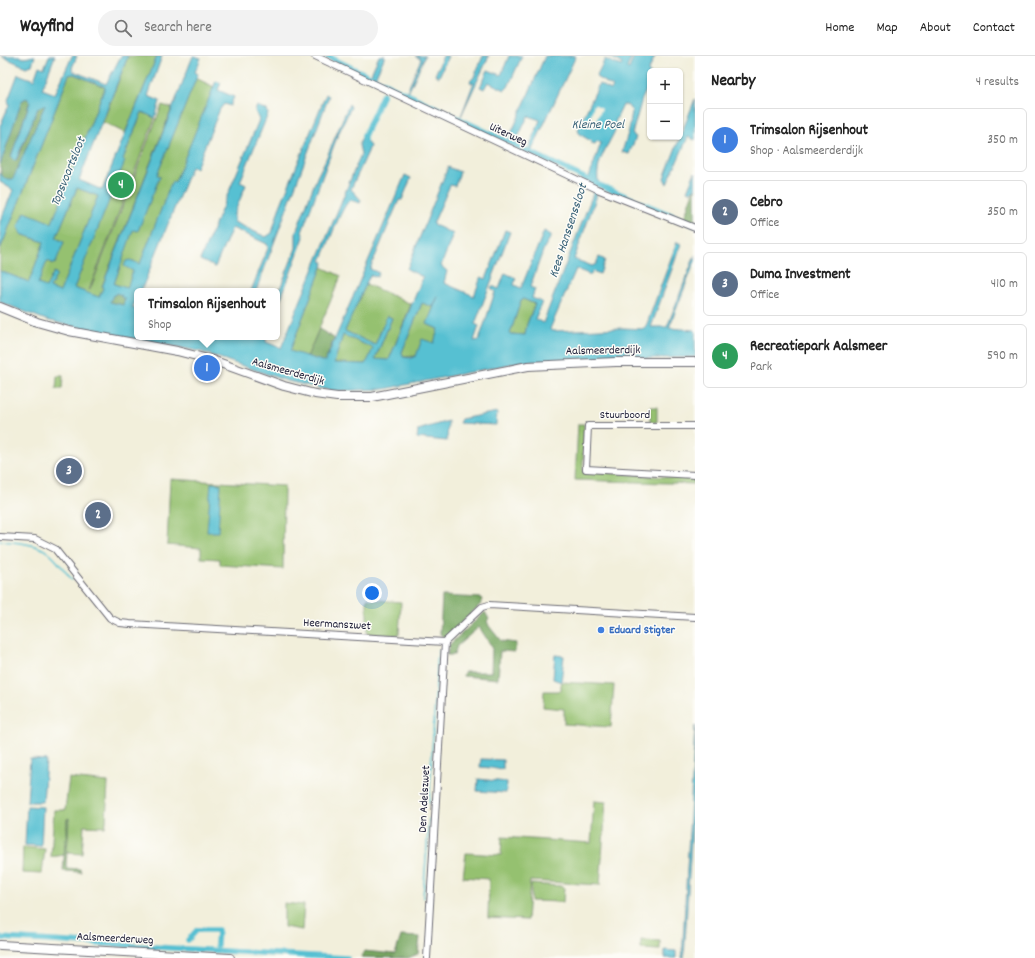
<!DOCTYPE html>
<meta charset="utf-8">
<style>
:root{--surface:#fff;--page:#f2f2f2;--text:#222;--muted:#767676;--line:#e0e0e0;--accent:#7c3aed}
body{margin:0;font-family:Dekko,sans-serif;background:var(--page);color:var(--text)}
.controls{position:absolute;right:12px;top:12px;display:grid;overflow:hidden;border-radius:6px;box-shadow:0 1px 3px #0004}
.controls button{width:36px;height:36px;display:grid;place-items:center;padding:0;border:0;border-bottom:1px solid var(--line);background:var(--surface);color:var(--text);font:20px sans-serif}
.you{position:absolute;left:372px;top:537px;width:14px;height:14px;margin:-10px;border:3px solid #fff;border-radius:50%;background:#1a73e8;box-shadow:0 0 0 6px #1a73e833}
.badge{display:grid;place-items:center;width:26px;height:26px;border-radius:50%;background:var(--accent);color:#fff;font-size:13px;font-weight:700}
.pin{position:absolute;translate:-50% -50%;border:2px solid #fff;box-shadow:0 1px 4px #0006}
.popup{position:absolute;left:134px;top:232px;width:146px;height:52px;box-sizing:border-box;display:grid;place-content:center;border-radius:6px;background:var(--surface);filter:drop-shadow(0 1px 3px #0005);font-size:13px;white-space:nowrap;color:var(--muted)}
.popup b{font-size:15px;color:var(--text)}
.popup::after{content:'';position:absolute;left:50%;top:100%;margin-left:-8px;border:8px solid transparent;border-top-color:var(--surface)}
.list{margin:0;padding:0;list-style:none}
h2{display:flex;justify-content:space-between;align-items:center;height:52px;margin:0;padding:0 16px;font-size:17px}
h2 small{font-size:13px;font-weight:400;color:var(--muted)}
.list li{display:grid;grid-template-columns:26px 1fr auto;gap:12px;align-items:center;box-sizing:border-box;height:64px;margin:0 8px 8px;padding:0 8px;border:1px solid var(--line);border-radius:6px}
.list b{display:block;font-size:15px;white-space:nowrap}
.list p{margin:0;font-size:13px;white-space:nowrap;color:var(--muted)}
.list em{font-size:13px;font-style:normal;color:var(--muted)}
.icon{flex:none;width:22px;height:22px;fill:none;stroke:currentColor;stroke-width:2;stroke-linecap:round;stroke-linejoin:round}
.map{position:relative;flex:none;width:695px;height:902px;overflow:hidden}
header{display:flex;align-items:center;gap:24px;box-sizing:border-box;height:56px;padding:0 20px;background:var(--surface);border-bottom:1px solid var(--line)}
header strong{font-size:19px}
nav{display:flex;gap:22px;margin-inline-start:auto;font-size:14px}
.search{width:280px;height:36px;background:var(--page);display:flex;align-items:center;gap:10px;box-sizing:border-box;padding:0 14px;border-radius:22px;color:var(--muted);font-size:15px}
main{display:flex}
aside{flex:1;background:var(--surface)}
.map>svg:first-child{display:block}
.green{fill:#95c170;stroke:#5c7256}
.forest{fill:#78a762;stroke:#4d644e}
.water{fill:#56c0d2;stroke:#3c7186;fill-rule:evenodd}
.pier{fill:#f2efdb}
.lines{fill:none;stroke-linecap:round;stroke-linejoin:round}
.stream{stroke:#56c0d2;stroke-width:1.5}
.canal{stroke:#56c0d2;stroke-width:5.5}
.minor-casing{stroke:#6b6a73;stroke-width:8}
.tertiary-casing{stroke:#6b6a73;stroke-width:10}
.minor{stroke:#fff;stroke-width:6}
.tertiary{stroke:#fff;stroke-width:8}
.shop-dot{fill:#3f7fe0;stroke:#fdfcf7;stroke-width:1.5}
.labels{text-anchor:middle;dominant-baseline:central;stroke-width:3;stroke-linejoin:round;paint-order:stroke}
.street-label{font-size:12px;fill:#22223b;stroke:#fdfcf7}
.shop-label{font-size:12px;font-weight:bold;fill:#366cbe;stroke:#fdfcf7;text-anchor:start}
.water-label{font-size:13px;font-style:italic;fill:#376177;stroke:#fdfcf7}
</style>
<header>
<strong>Wayfind</strong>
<div class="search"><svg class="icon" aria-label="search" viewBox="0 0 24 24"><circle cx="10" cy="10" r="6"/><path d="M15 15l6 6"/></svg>Search here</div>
<nav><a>Home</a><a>Map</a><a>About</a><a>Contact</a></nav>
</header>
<main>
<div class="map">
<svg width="695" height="902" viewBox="0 0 695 902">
<rect width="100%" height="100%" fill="#fdfcf7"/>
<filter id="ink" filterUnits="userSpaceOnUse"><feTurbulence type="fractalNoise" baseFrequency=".025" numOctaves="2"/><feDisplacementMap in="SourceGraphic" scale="8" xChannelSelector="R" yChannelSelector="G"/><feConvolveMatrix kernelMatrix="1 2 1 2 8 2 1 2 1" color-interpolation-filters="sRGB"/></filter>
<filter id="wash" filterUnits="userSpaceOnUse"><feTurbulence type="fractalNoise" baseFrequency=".012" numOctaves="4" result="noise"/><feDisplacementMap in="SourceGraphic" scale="16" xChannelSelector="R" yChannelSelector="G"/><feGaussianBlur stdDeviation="0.9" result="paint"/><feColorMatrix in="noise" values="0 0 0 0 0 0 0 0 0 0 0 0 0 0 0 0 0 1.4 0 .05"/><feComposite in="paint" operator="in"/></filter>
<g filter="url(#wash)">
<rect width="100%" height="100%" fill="#f2efdb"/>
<path class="green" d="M128 0H157L125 77 103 66Z
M74 18 105 31 52 167 21 178 44 186 29 226 0 215V194L69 19Z
M196 22 214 31 175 126H172L140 208 133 215 127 233 114 228 133 173 138 174 160 120 157 119Z
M162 49 172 52 102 230 103 232 99 242 74 232 124 105 123 103 142 56 155 62 89 234H90Z
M77 132 98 140 60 236 49 232 57 218 54 216 46 232 38 228 47 205 54 208 64 186 56 182Z
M322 211 341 220 307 301 290 295Z
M444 226 427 268 438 273 434 288 416 300 403 301 402 296 422 247 433 251Z
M366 228 411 248 389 304H375L392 262 387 260 375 289 345 275 357 245H359Z
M523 243 535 248 527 268 525 279 510 278 521 244Z
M343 279 374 292 368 304 365 308 334 307Z
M57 320H63L62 333H56Z
M650 351H657V366H650Z
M578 368H584L583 415 695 423V428L575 424Z
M170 423 284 430 283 513 220 509V503L201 502V492L167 489Z
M367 543 401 546 399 579 367 578Z
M561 626 614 629 611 671 564 668V653L543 651 544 635H561Z
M69 722 108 726 106 766 105 771 84 770 82 798 67 797 69 763H67L64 799 51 801 54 754H65Z
M594 745 606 746 600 829 530 825 527 864 488 862 489 823 463 821 466 797 501 799 502 781 591 787Z
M23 791 45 793 42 818 22 817Z
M531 828 562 830 564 832 563 846 531 845Z
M284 847 304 849 302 874 284 871Z
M641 884 660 885V894L641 893Z"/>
<path class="forest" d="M26 42 30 45 11 101 17 104 38 52 45 49 16 120 13 124H8L2 121 0 109 21 46Z
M695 132V171L683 165C687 155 690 140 695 132Z
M116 237 122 239 125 243 123 249 110 246 113 239Z
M319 273 334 282 325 306 307 301Z
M442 540 482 542 481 548 445 583 440 578Z
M485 556 489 563 487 565 489 570 501 585 516 587 515 596 500 595 498 623 463 620 464 616H491L492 591 479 571 457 590 454 599H447L449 589Z
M69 762 66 812 80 813 81 816 63 815 67 763Z
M401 880 420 881 418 898 408 902 361 901 364 895 395 898Z"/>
<path class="water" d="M1 0H19L24 2 35 0 32 9 26 11Z
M49 0H55L42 33 55 38 72 0H77L72 12 73 15 106 28 121 0H128L79 124 102 134 157 0H162L148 40 160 45 155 62 142 56 123 103 125 105 74 232 99 241 103 232 102 231 193 0 201 2 195 16 198 18 157 119 160 120 138 175 133 174 114 228 127 232 133 215 124 210 126 205 130 204 140 208 172 125 175 126 216 25 221 27 218 34 234 41 230 50 224 48 220 53 196 112 191 111 141 235H137V243L132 252 137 253V281H255L260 283 261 281H266V286L281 292 361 98 359 89 362 81 370 90 368 96 351 133 361 144 360 147 350 144C341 151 327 192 321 205L324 206 322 211 290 295 325 306 405 119 411 122 402 144H399L370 213 379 217 377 221 370 219 345 275 375 289 387 260 392 262 375 303 389 304 423 221 407 213 448 111 460 116 455 130 450 129 433 168 453 178 441 210 447 215 444 227 474 240 481 221 486 223 505 174 510 176 475 268 479 270 474 285 479 284 495 236 491 232 492 230 499 233 505 217 516 222 514 229 521 232 544 175 551 179V181L544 192 530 231 535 233 532 242 542 246 535 263 543 267 594 135 597 136 596 142 574 203 592 210 596 208 599 201 605 204 600 218 592 215 591 219 576 213 550 273 553 275 623 272 645 273 677 186 681 188 651 271H667L695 199V205L669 272 695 274V301L521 306 385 333 332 335 287 325 199 295 112 279 46 264 0 246V215L29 226 44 186 21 178 18 171 25 156 52 167 105 31 74 18 69 19 0 194V166L13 134 0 126V117L5 123H13L45 49 38 52 16 104 14 105 11 101 30 46 27 42 22 44 0 109V70L9 49 8 44 18 18 34 24 39 10 44 12ZM77 132 98 140 60 236 50 232 57 218 54 216 46 231 38 228 47 205 55 208 64 186 56 182ZM116 237 122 239 121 241 125 243 123 249 110 246 113 239H115ZM438 240 427 268 438 273 434 287 422 283 416 300 411 302 403 301 402 296 422 247 433 251ZM523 243 535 248 527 268 525 279 510 278 521 244ZM343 279 373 292 368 304 365 308 334 307Z
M379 0H385L375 22 370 20Z
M415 0H425L408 37 407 35 421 3Z
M443 0H448L439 21 435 19Z
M483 0H489L461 60 474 26 471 27 470 25 474 21Z
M509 0H522L508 31 505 34 488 26 484 33 480 31 488 14 501 19Z
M545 0H576L530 98 527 97 540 64 528 60 514 90 507 87Z
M609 0H632L627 12 629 13 634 0H655L648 16 650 17V26L642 43 632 78 636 81 629 98 622 96 629 74 632 55 627 49H623L615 66 617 70C609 90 593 107 599 129H597L588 124 601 87 597 85 595 88 591 87V85L579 78 578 73 599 28 611 34 613 31 596 21 605 3 621 10 622 8Z
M326 38 329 40 256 235H251L268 192 267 188 232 172 215 211 200 204 254 76 259 64 255 55 257 50 267 54 268 58 240 126 246 129 234 158V166L266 181 272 177 279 153Z
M695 43V84L688 81 667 128 664 122Z
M349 48 351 51 337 81 302 176 304 181 277 253V240L296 192V176L317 121 325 105Z
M695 116V132L691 136 687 135Z
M497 356 496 369 459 367 461 363Z
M448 365 447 385 417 382 418 374Z
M211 427 221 428 218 476H207Z
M555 599 564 600 561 626 553 623Z
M695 670V722L684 902H682Z
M30 703 46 704 43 746H27Z
M481 703 503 704V713L480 711Z
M478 723 507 726 506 737 477 735Z
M27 750 43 751 41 790 25 789Z
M665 894 676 895V902H665Z"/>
<path class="pier" d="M594 48 602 52 593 72 588 70Z"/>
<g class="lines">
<path class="stream" d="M0 485C44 489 45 489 72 524
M429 747 438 594
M423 842 429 763"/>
<path class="canal" d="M327 0 597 128 695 169
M364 90V80L383 38
M0 882 347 902
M188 884 197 874H218L217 889"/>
</g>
</g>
<g filter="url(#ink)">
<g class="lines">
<defs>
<path id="minor" d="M315 0 597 133 695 172
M695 370H588L586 413 695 419
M0 481 35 483 55 493 110 562 120 567 130 568 445 586 482 551 489 549 695 561
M427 902 445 586"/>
<path id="tertiary" d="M0 251 37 266 69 275 177 295 212 304 284 330 315 338 337 341H372L528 310 616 306H695
M0 889 230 902"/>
</defs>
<use href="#minor" class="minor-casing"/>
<use href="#tertiary" class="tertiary-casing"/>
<use href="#minor" class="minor"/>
<use href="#tertiary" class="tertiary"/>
</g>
</g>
<circle class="shop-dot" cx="601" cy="574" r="4"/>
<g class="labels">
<g class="street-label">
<text transform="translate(508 79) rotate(25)">Uiterweg</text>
<text transform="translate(603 295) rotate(-1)">Aalsmeerderdijk</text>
<text transform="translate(288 316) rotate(16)">Aalsmeerderdijk</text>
<text x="625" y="359">Stuurboord</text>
<text transform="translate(337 569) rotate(3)">Heermanszwet</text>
<text transform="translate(425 743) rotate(-87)">Den Adelszwet</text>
<text transform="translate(115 883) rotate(3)">Aalsmeerderweg</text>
</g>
<g class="shop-label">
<text x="609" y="574">Eduard Stigter</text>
</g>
<g class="water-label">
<text x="598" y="69">Kleine Poel</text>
<text transform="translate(69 116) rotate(-68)">Topsvoortsloot</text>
<text transform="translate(569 175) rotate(-72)">Kees Hanssenssloot</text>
</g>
</g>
</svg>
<div class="controls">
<button>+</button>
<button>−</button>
</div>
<div class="you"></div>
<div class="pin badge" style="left:207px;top:312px;background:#3f7fe0">1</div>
<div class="popup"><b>Trimsalon Rijsenhout</b>Shop</div>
<div class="pin badge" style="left:98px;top:459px;background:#5c6f8a">2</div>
<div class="pin badge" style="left:69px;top:415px;background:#5c6f8a">3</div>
<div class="pin badge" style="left:121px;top:129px;background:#2e9e5b">4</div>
</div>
<aside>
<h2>Nearby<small>4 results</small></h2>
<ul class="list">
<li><span class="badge" style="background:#3f7fe0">1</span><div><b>Trimsalon Rijsenhout</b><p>Shop · Aalsmeerderdijk</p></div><em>350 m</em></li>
<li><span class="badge" style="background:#5c6f8a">2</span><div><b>Cebro</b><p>Office</p></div><em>350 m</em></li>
<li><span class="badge" style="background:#5c6f8a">3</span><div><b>Duma Investment</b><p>Office</p></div><em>410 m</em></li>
<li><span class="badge" style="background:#2e9e5b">4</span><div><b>Recreatiepark Aalsmeer</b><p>Park</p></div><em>590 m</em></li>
</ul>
</aside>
</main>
